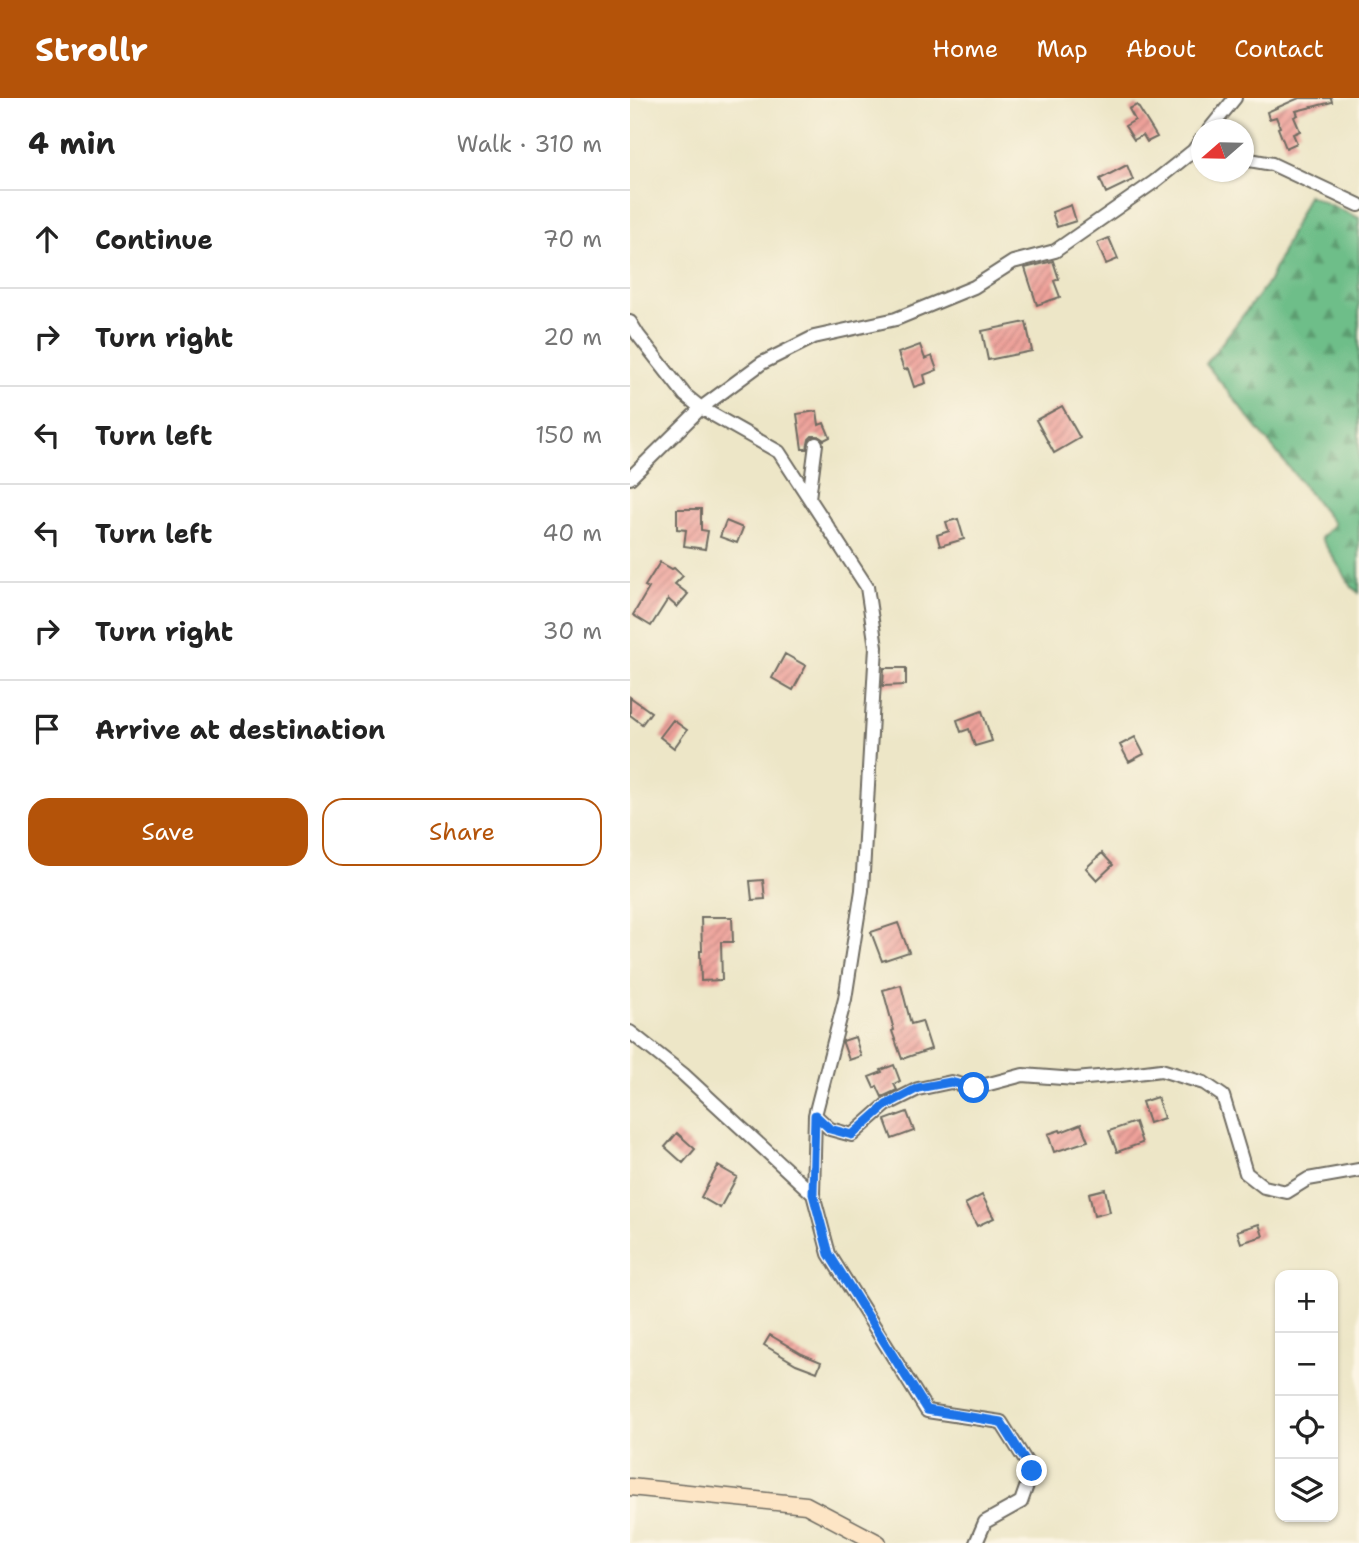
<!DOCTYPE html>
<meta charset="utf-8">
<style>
:root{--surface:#fff;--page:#f2f2f2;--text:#222;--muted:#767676;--line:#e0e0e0;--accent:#b45309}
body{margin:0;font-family:"Shantell Sans",sans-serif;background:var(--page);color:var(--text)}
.controls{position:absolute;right:21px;bottom:21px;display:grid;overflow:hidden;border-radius:14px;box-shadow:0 2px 5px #0004}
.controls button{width:63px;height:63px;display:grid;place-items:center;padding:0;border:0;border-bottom:2px solid var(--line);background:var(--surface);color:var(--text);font:35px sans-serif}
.compass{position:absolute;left:561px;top:21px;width:63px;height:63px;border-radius:50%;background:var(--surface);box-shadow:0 2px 5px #0004;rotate:250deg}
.stop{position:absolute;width:21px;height:21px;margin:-16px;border:5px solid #1a73e8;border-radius:50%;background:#fff}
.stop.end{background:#1a73e8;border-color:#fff;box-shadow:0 2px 7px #0008}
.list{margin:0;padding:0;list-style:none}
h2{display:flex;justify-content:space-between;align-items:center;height:91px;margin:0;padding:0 28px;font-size:30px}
h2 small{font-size:23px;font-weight:400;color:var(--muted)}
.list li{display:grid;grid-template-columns:46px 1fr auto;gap:21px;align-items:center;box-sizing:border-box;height:98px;padding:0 28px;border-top:2px solid var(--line)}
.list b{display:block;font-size:26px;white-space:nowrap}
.list em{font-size:23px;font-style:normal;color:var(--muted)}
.actions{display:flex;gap:14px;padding:21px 28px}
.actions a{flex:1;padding:16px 0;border:2px solid var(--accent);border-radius:21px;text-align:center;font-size:24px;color:var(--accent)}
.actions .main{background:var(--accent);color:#fff}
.icon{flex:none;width:38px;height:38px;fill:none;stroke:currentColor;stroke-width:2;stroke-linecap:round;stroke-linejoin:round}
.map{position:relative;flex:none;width:729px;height:1445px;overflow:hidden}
header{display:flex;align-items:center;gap:42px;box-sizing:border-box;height:98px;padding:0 35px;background:var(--accent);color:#fff}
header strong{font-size:33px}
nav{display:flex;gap:38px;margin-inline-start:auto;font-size:24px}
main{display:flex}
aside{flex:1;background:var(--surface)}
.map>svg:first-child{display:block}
.forest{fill:url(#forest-firs);stroke:#4c745a;stroke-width:2}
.building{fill:url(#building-hatch)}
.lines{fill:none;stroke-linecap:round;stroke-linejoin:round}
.street-casing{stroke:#6f6c62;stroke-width:16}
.secondary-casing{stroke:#6f6c62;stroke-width:19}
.street{stroke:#fff;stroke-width:12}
.secondary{stroke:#fde5c5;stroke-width:16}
.route{stroke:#1a73e8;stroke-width:9}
</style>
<header>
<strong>Strollr</strong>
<nav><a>Home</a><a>Map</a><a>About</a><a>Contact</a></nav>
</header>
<main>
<aside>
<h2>4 min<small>Walk · 310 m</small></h2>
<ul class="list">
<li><svg class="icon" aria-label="ahead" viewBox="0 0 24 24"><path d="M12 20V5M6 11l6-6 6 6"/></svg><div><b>Continue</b></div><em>70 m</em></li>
<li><svg class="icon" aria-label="right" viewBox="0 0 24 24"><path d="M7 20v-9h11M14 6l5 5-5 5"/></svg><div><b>Turn right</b></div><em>20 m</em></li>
<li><svg class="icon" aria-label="left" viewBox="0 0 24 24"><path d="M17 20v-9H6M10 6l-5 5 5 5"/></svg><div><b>Turn left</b></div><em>150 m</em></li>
<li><svg class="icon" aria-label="left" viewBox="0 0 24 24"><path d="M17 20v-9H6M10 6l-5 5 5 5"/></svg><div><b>Turn left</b></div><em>40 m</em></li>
<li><svg class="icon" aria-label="right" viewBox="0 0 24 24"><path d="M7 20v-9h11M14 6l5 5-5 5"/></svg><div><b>Turn right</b></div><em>30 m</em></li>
<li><svg class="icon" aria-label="arrive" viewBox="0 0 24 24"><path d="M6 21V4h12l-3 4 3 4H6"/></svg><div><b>Arrive at destination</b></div></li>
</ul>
<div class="actions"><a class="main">Save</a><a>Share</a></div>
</aside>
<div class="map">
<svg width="729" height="1445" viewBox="0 0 729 1445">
<defs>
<pattern id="forest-firs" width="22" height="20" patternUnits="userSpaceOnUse" patternTransform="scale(1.75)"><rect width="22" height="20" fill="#6ebe89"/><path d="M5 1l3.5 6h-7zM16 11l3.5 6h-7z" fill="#5b9b70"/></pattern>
<pattern id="building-hatch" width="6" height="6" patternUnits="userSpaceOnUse" patternTransform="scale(1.75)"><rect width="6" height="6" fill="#eea19a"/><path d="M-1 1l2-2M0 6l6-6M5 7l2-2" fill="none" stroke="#c1837e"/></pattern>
</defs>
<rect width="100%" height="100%" fill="#fcf5e5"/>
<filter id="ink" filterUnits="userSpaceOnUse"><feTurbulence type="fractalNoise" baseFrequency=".0143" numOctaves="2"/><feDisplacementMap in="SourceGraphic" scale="14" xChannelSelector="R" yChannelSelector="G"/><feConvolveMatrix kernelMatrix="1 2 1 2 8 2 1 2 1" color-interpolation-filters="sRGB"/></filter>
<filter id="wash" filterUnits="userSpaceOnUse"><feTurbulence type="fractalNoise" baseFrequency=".00686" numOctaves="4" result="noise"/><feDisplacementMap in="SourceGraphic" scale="28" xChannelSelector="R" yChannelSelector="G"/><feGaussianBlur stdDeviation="1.57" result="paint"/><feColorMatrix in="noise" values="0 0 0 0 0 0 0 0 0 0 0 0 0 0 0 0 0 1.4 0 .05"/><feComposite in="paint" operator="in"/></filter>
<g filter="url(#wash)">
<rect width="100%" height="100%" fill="#ede6c7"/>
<path class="forest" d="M678 97 729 120V495L722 489 691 440 704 426 576 266 639 183Z"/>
<g id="blocks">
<path class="building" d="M669 0H701L702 4 666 13 668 17 664 19 670 33 663 36 667 45 656 50 648 30 650 29 646 19 639 21 637 14Z
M507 7 527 39 517 44 513 37 504 42 495 28 505 22 499 11Z
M497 67 503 82 476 95 470 81Z
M441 107 446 123 427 129 422 114Z
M479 140 488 161 476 166 467 145Z
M423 163 429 181 424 183 430 199 407 207 395 170Z
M396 224 402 253 358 262 352 233Z
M290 247 295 261 302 258 307 272 294 277 296 285 284 289 278 271 274 272 268 255Z
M432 308 450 340 424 355 406 322Z
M187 313 189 327 194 325 200 339 194 342 188 338H182L179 341 177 351H172L167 316Z
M47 411H71V432L78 433 75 451 54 448 56 432 47 431Z
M328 421 334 441 310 448 307 437 319 433 316 424Z
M96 423 113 430 107 445 90 439Z
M30 464 42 471 44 470 53 478 45 486 58 496 47 509 38 501 21 528 3 517 19 490 15 488Z
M155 556 176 568 163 592 142 580Z
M254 570H276V587L253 588Z
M0 599 21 614 12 626 0 617Z
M352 613 362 643 345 648 339 631 331 634 327 622Z
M43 622 57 632 44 650 30 639Z
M505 639 514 656 499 664 490 647Z
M472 755 483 767 467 782 456 770Z
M133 782 135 801 122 802 120 783Z
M71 819H102L103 844H91L92 882 71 883 70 853H72Z
M268 825 279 854 252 863 241 834Z
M271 887 281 926 292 923 301 951 272 961 262 933 264 932 253 892Z
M225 939 231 958 219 962 213 945V943Z
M264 967 270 983 264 986 267 992 252 999 247 988 244 990 239 979 252 974 251 972Z
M527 999 534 1020 519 1025 512 1004Z
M277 1014 284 1033 262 1041 255 1022Z
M505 1024 512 1045 487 1054 479 1033Z
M451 1026 458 1043 424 1054 418 1036 430 1032 431 1034Z
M47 1035 65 1051 53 1065 35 1049Z
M88 1068 107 1079 90 1110 71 1099Z
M475 1091 480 1114 464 1118 459 1095Z
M352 1097 364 1120 347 1128 335 1106Z
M629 1126 633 1138 611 1145 607 1133Z
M140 1237 172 1256 191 1264 187 1274 166 1266 134 1247Z"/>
</g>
</g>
<g filter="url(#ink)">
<use href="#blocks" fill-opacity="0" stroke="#6f6c62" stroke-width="2"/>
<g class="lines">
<defs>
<path id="street" d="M579 32 605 0
M614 61 642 66 729 107
M0 224 8 237 55 297 71 310 149 354 237 489 246 549 232 792 215 901 185 1017 183 1096
M0 380 71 310 132 265 184 239 266 221 344 189 383 164 425 153 524 84 563 53 572 41
M179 400 186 346
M0 934 53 976 183 1096 199 1156 297 1313 371 1324 402 1373 391 1404 355 1424 346 1445
M185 1017 200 1031 222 1037 256 1007 288 991 321 984 344 990 393 977 445 981 491 977 531 972 574 985 593 998 616 1075 634 1089 657 1094 678 1081 729 1072"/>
<path id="secondary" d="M0 1389 176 1407 248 1445"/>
</defs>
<use href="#street" class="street-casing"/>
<use href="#secondary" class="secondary-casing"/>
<use href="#street" class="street"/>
<use href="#secondary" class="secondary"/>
</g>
</g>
<g class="lines" filter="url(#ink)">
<path class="route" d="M344 990 321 984 288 990 256 1007 222 1037 200 1031 185 1017 183 1096 199 1156 297 1312 371 1324 402 1373"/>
</g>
</svg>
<div class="controls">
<button>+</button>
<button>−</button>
<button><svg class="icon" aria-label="locate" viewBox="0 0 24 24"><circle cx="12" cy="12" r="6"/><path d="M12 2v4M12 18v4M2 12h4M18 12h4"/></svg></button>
<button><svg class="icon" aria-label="layers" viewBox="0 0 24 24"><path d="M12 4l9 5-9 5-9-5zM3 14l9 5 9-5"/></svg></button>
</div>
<svg class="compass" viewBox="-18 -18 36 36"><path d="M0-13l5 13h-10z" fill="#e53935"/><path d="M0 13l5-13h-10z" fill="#767676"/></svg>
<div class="stop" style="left:344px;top:990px"></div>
<div class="stop end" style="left:402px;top:1373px"></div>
</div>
</main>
